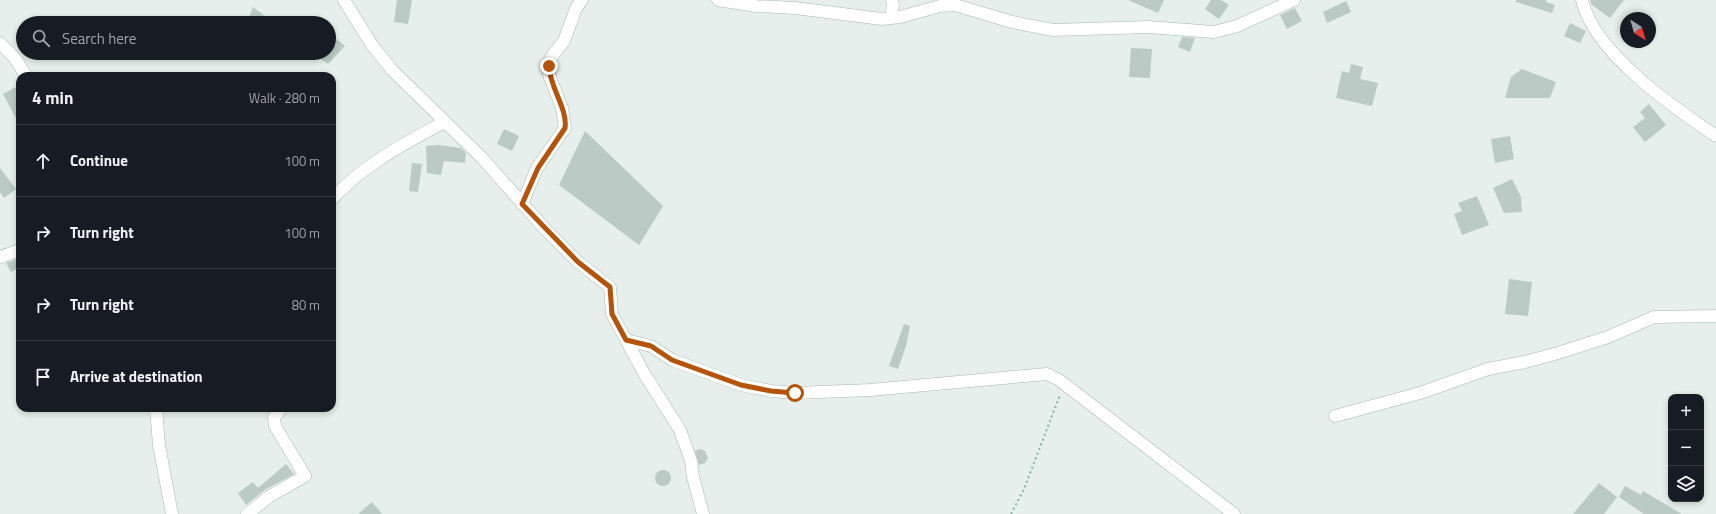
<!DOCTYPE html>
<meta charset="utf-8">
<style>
:root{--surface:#171b24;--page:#20242c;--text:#f1f3f6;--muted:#9ea1a6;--line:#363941}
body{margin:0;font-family:"Titillium Web",sans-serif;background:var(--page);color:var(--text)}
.controls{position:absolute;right:12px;bottom:12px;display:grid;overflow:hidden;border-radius:8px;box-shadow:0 2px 6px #0003}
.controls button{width:36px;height:36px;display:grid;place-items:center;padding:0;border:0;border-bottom:1px solid var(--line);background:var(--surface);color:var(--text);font:20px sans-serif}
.compass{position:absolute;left:1620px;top:12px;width:36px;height:36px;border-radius:50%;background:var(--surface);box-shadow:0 2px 6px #0003;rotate:143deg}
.stop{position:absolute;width:12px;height:12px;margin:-9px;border:3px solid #b45309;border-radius:50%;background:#fff}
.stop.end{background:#b45309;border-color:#fff;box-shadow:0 1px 4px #0008}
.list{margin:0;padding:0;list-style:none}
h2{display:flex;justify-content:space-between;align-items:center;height:52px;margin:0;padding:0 16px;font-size:17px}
h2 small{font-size:13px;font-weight:400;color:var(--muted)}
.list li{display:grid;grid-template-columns:26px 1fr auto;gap:12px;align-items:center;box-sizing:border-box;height:72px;padding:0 16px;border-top:1px solid var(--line)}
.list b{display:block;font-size:15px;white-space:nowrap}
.list em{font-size:13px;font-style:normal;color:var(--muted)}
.icon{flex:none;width:22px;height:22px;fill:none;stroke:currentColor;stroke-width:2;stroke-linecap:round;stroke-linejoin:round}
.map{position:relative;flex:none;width:1716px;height:514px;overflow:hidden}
.search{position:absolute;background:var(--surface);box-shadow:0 2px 6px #0003;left:16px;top:16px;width:320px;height:44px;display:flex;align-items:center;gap:10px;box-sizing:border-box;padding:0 14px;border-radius:22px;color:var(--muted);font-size:15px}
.panel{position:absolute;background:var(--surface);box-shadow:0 2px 6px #0003;left:16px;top:72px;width:320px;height:340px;border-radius:12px}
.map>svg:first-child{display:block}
.building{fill:#bbcac4}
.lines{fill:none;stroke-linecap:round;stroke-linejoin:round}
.minor-casing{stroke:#a8b8b2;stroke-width:13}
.path{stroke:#86b3a5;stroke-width:2;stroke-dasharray:2 3;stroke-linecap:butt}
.minor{stroke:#fff;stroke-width:12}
.route{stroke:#b45309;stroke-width:5}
</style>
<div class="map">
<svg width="1716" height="514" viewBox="0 0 1716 514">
<rect width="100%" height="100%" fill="#e6efeb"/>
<path class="building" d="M397 0H412L408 24 394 22Z
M1128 0H1164L1158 13Z
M1211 0H1221L1229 5 1219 19 1205 9Z
M1516 0H1546V2L1555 5 1552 13 1516 2Z
M1590 0H1624L1610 18 1592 5Z
M1346 1 1351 12 1327 23 1323 12Z
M253 7 262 14 275 23H258L249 17Z
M1295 8 1302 21 1287 29 1280 15Z
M1570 23 1586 31 1580 43 1564 36Z
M329 33 345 46 328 64 312 53H329Z
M1182 37 1195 38 1190 52 1178 47Z
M1131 48 1152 49 1150 78 1129 77Z
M1351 64 1363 67 1360 79 1378 83 1372 106 1336 98 1342 71 1349 73Z
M1522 69 1556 82 1550 98H1505L1511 77Z
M16 87 20 94V126L3 94Z
M1649 104 1666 125 1645 142 1633 127 1645 118 1640 112Z
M504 129 519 136 512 151 497 144Z
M585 131 663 206 639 245 559 185Z
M1510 136 1514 159 1495 163 1491 139Z
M438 145 461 148 466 153 465 163 444 161 441 175 427 173 426 146Z
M412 163 422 164 418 192 409 191Z
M0 168 16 189 4 198 0 192Z
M1512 179 1521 197 1522 212 1504 213 1493 188Z
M1477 196 1489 225 1462 235 1454 214 1462 211 1458 203Z
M20 258V267L11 272 6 263Z
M1509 279 1532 282 1528 316 1505 314Z
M904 324 910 326 906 346 898 369 889 366Z
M700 449 705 451 708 458 705 463 699 465 695 451Z
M286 464 294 474 266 489 246 505 238 493 253 482 258 488Z
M655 478a8 8 0 1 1 16 0a8 8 0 1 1-16 0Z
M1599 483 1617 497 1604 514H1573Z
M1625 486 1641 495 1643 491 1682 514H1644L1619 497Z
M372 502 382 514H358Z"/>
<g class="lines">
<defs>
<path id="minor" d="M344 0 372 45 392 70 482 158 545 229 578 262 610 287 612 314 645 375 680 430 691 461 693 477 703 514
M718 0 756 6 795 8 882 19 900 17 940 6 955 5 1012 22 1053 30 1148 27 1214 32 1237 26 1294 0
M1582 0C1594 53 1673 107 1716 136
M891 18 893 5 892 0
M0 43 15 58 26 76
M332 199C363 165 404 144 444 122
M522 204 537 168 565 128 562 108 549 75V66L552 56 564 41 576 8 582 0
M0 257 20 250
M626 340 651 346 672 360 741 385 771 391 795 393 870 390 1047 374 1059 380 1234 514
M156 408 159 445 172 514
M1335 416 1420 393 1488 369 1525 362 1558 353 1608 337 1654 317 1716 316
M247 514 270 496 305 476 275 426 274 418 281 408"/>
</defs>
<use href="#minor" class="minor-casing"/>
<path class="path" d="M1011 514 1024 489 1060 395"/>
<use href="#minor" class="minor"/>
</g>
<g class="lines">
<path class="route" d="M549 66C549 86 568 109 565 128L538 168 522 204 578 262 610 287 612 314 626 340 651 346 672 360 741 385 771 391 795 393"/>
</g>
</svg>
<div class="controls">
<button>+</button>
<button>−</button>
<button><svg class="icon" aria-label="layers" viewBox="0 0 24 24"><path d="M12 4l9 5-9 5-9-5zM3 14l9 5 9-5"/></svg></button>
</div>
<svg class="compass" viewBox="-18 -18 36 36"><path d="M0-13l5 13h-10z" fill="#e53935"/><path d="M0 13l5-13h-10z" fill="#9ea1a6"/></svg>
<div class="stop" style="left:795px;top:393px"></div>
<div class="stop end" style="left:549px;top:66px"></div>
<div class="search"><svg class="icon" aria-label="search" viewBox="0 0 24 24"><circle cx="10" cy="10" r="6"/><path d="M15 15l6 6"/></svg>Search here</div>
<section class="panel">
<h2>4 min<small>Walk · 280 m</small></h2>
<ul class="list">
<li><svg class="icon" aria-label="ahead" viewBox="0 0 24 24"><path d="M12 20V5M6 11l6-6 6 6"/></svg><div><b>Continue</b></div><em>100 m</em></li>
<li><svg class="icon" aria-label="right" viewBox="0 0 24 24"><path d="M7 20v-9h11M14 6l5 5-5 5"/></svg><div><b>Turn right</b></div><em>100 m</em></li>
<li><svg class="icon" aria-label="right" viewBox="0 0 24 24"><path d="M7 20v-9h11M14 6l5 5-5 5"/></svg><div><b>Turn right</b></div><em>80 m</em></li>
<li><svg class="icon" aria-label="arrive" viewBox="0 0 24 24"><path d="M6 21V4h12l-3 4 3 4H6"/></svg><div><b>Arrive at destination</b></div></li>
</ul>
</section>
</div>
